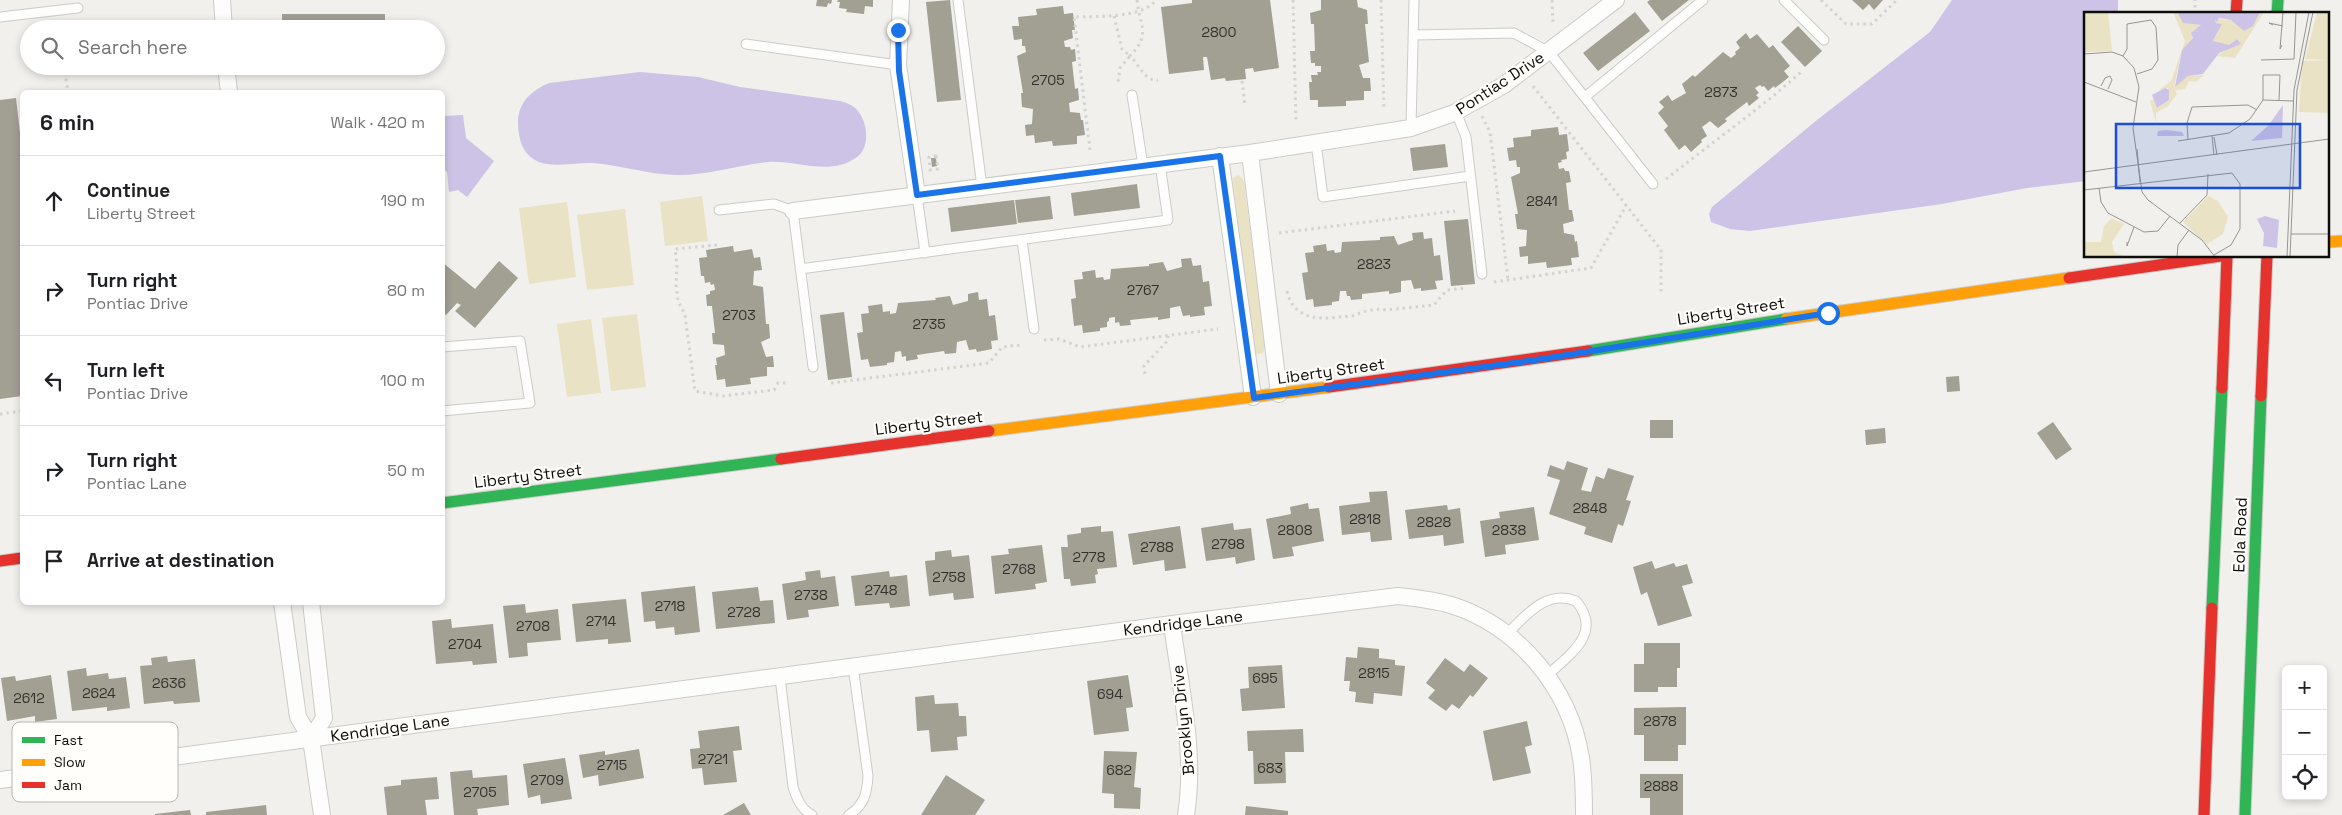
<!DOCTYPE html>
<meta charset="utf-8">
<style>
:root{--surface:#fff;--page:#f6f6f6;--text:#202124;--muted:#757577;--line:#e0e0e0}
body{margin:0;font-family:"Space Grotesk",sans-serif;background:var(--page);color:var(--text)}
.controls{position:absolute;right:15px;bottom:15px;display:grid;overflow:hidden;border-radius:8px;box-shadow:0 2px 8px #0003}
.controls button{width:45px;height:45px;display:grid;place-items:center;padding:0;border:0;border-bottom:1px solid var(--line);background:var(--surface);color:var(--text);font:25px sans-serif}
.stop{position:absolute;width:15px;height:15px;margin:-11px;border:4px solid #1a73e8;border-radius:50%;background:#fff}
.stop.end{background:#1a73e8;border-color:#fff;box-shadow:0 1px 5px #0008}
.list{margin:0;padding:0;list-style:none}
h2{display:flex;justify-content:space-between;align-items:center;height:65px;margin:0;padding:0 20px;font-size:21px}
h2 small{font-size:16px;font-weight:400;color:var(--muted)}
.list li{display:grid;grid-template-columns:32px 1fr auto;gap:15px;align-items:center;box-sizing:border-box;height:90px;padding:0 20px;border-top:1px solid var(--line)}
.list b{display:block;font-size:19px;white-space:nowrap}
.list p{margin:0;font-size:16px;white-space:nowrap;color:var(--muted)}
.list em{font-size:16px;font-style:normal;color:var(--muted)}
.icon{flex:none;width:28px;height:28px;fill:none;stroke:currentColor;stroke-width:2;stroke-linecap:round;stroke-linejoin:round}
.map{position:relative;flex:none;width:2342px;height:815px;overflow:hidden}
.search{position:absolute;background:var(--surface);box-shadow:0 2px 8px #0003;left:20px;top:20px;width:425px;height:55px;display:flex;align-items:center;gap:12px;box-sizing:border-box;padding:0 18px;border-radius:28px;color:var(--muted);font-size:19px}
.panel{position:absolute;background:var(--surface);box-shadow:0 2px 8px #0003;left:20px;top:90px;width:425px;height:515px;border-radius:8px}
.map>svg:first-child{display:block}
.green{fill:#e9e2c5}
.water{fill:#ccc3e6}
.building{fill:#a29f93}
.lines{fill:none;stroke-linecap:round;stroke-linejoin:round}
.lane-casing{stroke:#cbcbc8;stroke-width:11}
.street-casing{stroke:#cbcbc8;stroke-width:18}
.fast-casing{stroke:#cbcbc8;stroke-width:13}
.slow-casing{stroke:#cbcbc8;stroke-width:13}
.jam-casing{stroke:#cbcbc8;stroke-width:13}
.path{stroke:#d3d3d2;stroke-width:3;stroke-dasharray:2.5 4;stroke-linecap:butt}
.lane{stroke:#fdfdfc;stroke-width:9}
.street{stroke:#fdfdfc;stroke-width:16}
.fast{stroke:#30b455;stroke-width:11}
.slow{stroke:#ff9f0a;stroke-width:11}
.jam{stroke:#e5322d;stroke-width:11}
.route{stroke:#1a73e8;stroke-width:6}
.labels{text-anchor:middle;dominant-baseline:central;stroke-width:4.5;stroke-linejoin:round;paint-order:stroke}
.number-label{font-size:14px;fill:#32322d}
.street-label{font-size:16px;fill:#0d0d0b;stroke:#fffefa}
.inset-road{fill:none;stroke:#969592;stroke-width:1}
.view{fill:#1d4ed8;fill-opacity:0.15;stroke:#1d4ed8;stroke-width:2.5}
.inset-edge{fill:none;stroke:#0d0d0b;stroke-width:2.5}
.key{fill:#fffefa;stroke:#b6b6b2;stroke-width:1}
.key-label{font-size:14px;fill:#0d0d0b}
</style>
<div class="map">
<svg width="2342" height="815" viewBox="0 0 2342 815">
<rect width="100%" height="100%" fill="#f1f0ec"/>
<path class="green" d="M1238 175 1242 178 1244 182 1265 347 1263 353 1256 354 1254 350 1233 182V178Z
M702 196 708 241 665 246 660 202Z
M567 202 576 277 529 284 519 208Z
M625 209 634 285 587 290 577 215Z
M637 314 646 387 611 391 602 318Z
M591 319 601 393 567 397 557 324Z"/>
<path class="water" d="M1952 0H2118V14H2086V181L2027 188 1942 204 1750 231 1730 229 1711 222 1709 214 1712 207 1817 120 1930 32Z
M640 72 698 77 740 87 840 101C844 102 850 104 854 107 867 117 872 146 857 157 830 177 797 160 768 162 738 165 709 175 678 175 650 175 621 165 592 163 576 162 554 168 539 162 523 155 519 141 518 125 517 103 531 91 549 83Z
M463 115 466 138 494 161 467 197 458 190 449 192 447 172 442 168 443 116Z"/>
<path class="building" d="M817 0H832L831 4 828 3 827 7 816 6Z
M838 0H873V7L865 6 864 14 846 12 847 9 839 8 840 2H837Z
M950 0 961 100 937 102 926 2Z
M1192 0H1270L1279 68 1254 72 1253 68 1245 69 1246 79 1226 81 1225 78 1211 80 1207 57H1203L1204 70 1169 74 1161 7 1192 3Z
M1321 0H1357L1358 7 1367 10 1368 24H1365L1369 62 1359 65 1363 78H1370L1371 91H1364V100L1346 101V106L1318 107V100H1310L1309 82H1312L1311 75H1318L1317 72H1321V66H1315V63H1311L1310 51H1315L1314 24H1311L1310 13 1321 10Z
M1650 0H1689L1662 21 1647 2Z
M1852 0H1883L1874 10 1869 4 1863 10Z
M1063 6 1064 14 1073 13 1075 30H1072L1073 38 1064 41 1065 47H1070L1071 50 1075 49 1076 61 1072 62 1075 89 1078 88 1079 100 1069 103 1070 112 1080 113 1081 120H1083L1085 135 1077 136V144L1053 146 1052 141 1035 143 1034 135 1026 136 1025 125 1032 124 1033 109 1022 107 1021 93H1023L1017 56 1026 52 1025 46H1022V39L1014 40 1012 26H1019L1018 17 1037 15 1036 9Z
M1635 12 1650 31 1598 71 1583 53Z
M282 14H385V29H282Z
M1798 26 1822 51 1805 67 1781 42Z
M1746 33 1750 39 1757 34 1769 48 1773 45 1790 66 1784 71 1789 77 1775 88 1774 86 1768 91 1764 86 1762 87 1760 85 1755 88 1759 93 1756 95 1759 98 1749 106 1747 102 1725 119 1727 121 1718 128 1710 121 1702 127 1707 136 1701 140 1702 142 1691 152 1685 145 1679 150 1664 130 1668 126 1658 113 1664 107 1659 102 1668 95 1672 101 1686 93 1682 84 1693 75 1695 77 1723 52 1731 58 1736 54 1735 52 1740 48 1736 42Z
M16 98 22 150V396L0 399V100Z
M1558 127 1559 135 1567 134 1569 151 1566 152 1567 159 1561 160 1562 162 1558 163 1559 169 1564 168 1565 171H1569L1571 182 1566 183 1569 210H1572L1574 221 1563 224 1564 233 1574 235 1575 242 1577 241 1579 257 1571 258 1572 265 1547 268 1546 262 1528 264V256L1520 257 1519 247 1526 246 1527 230 1517 229 1515 214H1518L1511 177 1520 173V167H1517L1516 160 1509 161 1507 148 1514 147 1513 138 1531 136V130Z
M1445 144 1448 167 1413 171 1410 148Z
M931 158H936L937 166 932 167Z
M1137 184 1140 208 1074 216 1071 193Z
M1050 196 1053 219 1018 223 1015 200Z
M1014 200 1017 224 951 232 948 208Z
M1468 219 1475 284 1451 286 1444 221Z
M1423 232 1424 239 1432 238 1434 256 1440 255 1443 280 1435 281 1437 289 1421 291V288L1414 289 1411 280 1401 281V292L1389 294V291L1362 294V299L1351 300 1350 296H1347L1346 291H1340L1339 301 1332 302V305L1314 307 1313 299 1306 300 1302 273 1308 272 1305 253 1314 252 1313 246 1326 244 1327 251 1334 250 1335 253 1341 252 1342 242 1380 240V237L1394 236 1398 245 1413 240 1412 233Z
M733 246 734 252 752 249 754 258 760 257 762 270 754 271 753 285 763 287 766 324H769L770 338 761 342 766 357 773 356 774 367H767V376L750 378 751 384 726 387 725 379 717 380 715 365H717L716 358 725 355 724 345 713 344 712 333H715L712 306H707L706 295 710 294V291L715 290 714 284 711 285 710 282 705 283 704 276H701L699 258 707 257 706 250Z
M1191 258 1193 266 1201 265 1203 282 1209 281 1212 306 1204 307 1205 315 1190 317V315L1183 316 1180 306 1170 308V318L1158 320V317L1130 320 1131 325 1120 326 1119 322 1115 323V317L1109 318V321L1107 322V327L1100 328V331L1083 333 1082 325 1074 326 1071 299 1076 298 1074 280 1083 279 1082 272 1095 270 1096 278 1103 277 1104 280 1110 279 1111 269 1149 266V264L1163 262 1167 271 1182 267 1181 259Z
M499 261 518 278 475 328 455 311 461 305 457 303 446 315 442 312V262L475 289Z
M978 292 979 300 987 299 989 316 995 315 998 340 991 341 992 349 977 352 976 349 969 350 966 340 957 342 956 353 945 354 944 351 917 355 918 359 906 361V356L902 357 901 351 895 352 894 362 887 363V365L870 367 868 359 861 360 857 333 863 332 861 314 869 313 868 306 882 304 883 312 890 311V314L896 313 898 303 936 300 935 298 950 296 953 305 968 301V294Z
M844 312 852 377 828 380 820 315Z
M1959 376 1960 391 1947 392 1946 377Z
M1650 420H1673V438H1650Z
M2053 422 2072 449 2056 460 2037 433Z
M1885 428 1886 443 1866 445 1865 430Z
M1567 461 1588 468 1581 490 1591 492 1596 476 1604 479 1608 468 1634 476 1626 500 1631 501 1623 526 1618 524 1612 543 1584 534 1586 527 1549 514 1560 480 1547 476 1550 465 1564 470Z
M1387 491 1392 540 1371 542 1370 532 1342 535 1339 506 1370 502 1369 492Z
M1308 503 1309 509 1319 508 1324 541 1292 547 1294 556 1273 559 1266 519 1291 514 1290 507Z
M1447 505 1448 510 1460 508 1464 543 1444 546 1443 535 1409 539 1405 510Z
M1534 507 1539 540 1505 545 1506 554 1485 557 1480 521 1500 518 1499 512Z
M1233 523 1234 530 1251 528 1255 560 1236 564 1235 557 1206 561 1201 528Z
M1101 526V532L1113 531 1117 567 1097 569 1098 574 1095 575 1096 583 1071 586 1070 579H1064L1061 547H1068L1067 535 1081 533V528Z
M1180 526 1186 568 1165 571 1164 560 1133 565 1128 534Z
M1042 545 1047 582 1035 584 1036 589 995 594 991 556 1009 554 1008 549Z
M951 550 952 557 969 555 974 598 954 600 953 593 929 596 925 561 935 560V552Z
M1652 561 1655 569 1674 563 1676 567 1687 564 1693 583 1682 586 1692 616 1658 626 1647 592 1641 595 1633 567Z
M820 570 821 578 835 576 839 606 808 610 809 617 787 620 782 584 806 580 805 572Z
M889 571 890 577 907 575 910 606 890 608 889 603 855 606 851 576Z
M695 586 700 632 675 635 674 627 656 629 655 621 644 622 641 592Z
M758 587 760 601 773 600 775 623 716 629 712 592Z
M626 599 631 642 608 644V639L576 642 572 604Z
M525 604 526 613 558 609 561 640 527 643 528 656 509 658 503 606Z
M451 619 452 628 493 624 497 663 473 665 472 661 436 664 432 621Z
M1644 643H1680V668H1677V687H1658V692H1634V664H1644Z
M1358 647 1379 649V658L1395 660V665L1405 666 1402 696 1374 693 1373 704 1355 702 1356 692 1349 691 1350 681H1344L1346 657 1357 658Z
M167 656 168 662 195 659 200 702 174 704 173 701 144 704 140 666 152 665 151 658Z
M1445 658 1464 672 1470 664 1488 678 1473 697 1470 695 1459 709 1452 704 1446 711 1428 698 1435 690 1426 683Z
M1282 665 1285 708 1242 711 1240 689 1249 688 1248 667Z
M86 668 87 676 108 673 109 679 126 677 130 708 107 711V707L72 711 67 671Z
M51 675 57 719 35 722V716L7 721 1 678 15 676 16 681Z
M1128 675 1133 707 1126 708 1129 731 1094 735 1087 681Z
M934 695 935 704 958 703 959 716H966L967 736 957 737 958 750 931 752 929 730 917 731 915 697Z
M1686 707V745H1678V761H1644V735H1634V708Z
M1527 721 1532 745 1525 747 1531 773 1493 781 1483 731Z
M739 726 742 750 733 751 737 782 704 785 702 768 692 769 690 749 700 748 698 731Z
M1303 729 1304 752H1285L1286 783 1254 784 1253 751H1248L1247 731Z
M639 749 644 778 599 786 598 775 583 778 579 755 605 751V755Z
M1104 751 1137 752 1134 787 1141 788 1140 809 1114 808V794L1102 793Z
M565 758 572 799 541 804 540 795 528 798 523 764Z
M472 770 473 778 507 775 509 805 477 809 478 815H454L450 772Z
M1640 774H1683V815H1650V798H1640Z
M946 775 985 800 975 815H921Z
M437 777 439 799 425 800 427 815H387L384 787 401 785V780Z
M744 803 751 815H723Z
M266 805 267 815H206V812Z
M1246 806 1288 811V815H1245Z
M190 810 191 815H155V814Z"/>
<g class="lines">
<defs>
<path id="lane" d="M958 0 982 187
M1784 0 1824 40
M0 17 78 8
M1414 35 1514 33 1549 52 1653 184
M746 44 898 65
M1132 95 1143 166
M1585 97 1703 0
M1456 112 1466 137 1482 274
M1411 128 1414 0
M1316 143 1323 197 1470 176
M917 195 925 253
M719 210 774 204 793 211 813 367
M1022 240 1034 329
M800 269 1168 220 1160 164
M442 347 520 341 530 403 442 411
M1507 634C1526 615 1547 589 1576 601 1604 634 1568 655 1547 676
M780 677 793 787C797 799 801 809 812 815
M849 815C864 805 867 794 868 776L853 666"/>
<path id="street" d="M222 0 224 29
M901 0 898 65 917 195
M226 66 229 92
M1250 153 1279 394
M1220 156 1253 397
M793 211 1250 153 1411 128 1454 113 1504 85 1616 0
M282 602 298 717 311 739 322 815
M311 602 324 718 311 739
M1172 624C1180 686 1196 752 1186 815
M0 780 1172 624 1398 596C1416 598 1434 600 1451 605 1518 626 1570 688 1581 758 1584 777 1584 796 1584 815"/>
<path id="fast" d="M2277 14 2278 0
M1588 351 1786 319
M442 503 781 459
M2212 608 2222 388
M2245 815 2261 396"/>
<path id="slow" d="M2328 242 2342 241
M1786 319 2069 278
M989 431 1329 387"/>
<path id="jam" d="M2236 14 2237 0
M2069 278 2221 256
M1329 387 1588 351
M2222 388 2227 256
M2261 396 2267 256
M781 459 989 431
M0 561 22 558
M2204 815 2212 608"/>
</defs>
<use href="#lane" class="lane-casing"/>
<use href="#street" class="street-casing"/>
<use href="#fast" class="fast-casing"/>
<use href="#slow" class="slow-casing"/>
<use href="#jam" class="jam-casing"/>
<path class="path" d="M1137 0C1140 27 1151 34 1130 56 1139 64 1145 82 1158 80
M1293 0 1296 123
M1381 0 1384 110
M1552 0 1553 23
M1821 0 1846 24H1872L1897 0
M2195 14V0
M1114 16 1122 49 1130 56 1120 68 1118 83
M64 66 68 92
M1242 81 1245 106
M1533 86 1661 250V294
M1482 116 1490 132 1508 280
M1090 150 1074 17C1095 16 1142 19 1156 0
M936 156 938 169 930 170 929 157Z
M1666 179 1771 98 1801 72
M1279 233 1455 211
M717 245 675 249 677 265 676 285 678 301 685 315 695 391 723 396 774 390 778 383H787
M1494 282 1591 268 1626 206
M1287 291C1293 318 1316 320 1340 317 1345 316 1351 317 1355 315 1365 311 1375 308 1386 310L1434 305 1447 290 1466 288
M1044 340 1059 339 1080 347 1218 329
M1145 374 1144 366 1168 340V336
M831 383 989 363 1002 347 1021 345
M0 414 22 411"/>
<use href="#lane" class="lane"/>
<use href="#street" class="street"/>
<use href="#fast" class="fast"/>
<use href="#slow" class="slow"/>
<use href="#jam" class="jam"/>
</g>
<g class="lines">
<path class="route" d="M898 30 899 71 917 195 1220 156 1254 398 1542 359 1828 313"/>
</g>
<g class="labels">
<g class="number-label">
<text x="1219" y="32">2800</text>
<text x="1048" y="80">2705</text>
<text x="1721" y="92">2873</text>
<text x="1542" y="201">2841</text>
<text x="1374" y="264">2823</text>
<text x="1143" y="290">2767</text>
<text x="739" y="315">2703</text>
<text x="929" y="324">2735</text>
<text x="1590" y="508">2848</text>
<text x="1365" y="519">2818</text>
<text x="1434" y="522">2828</text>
<text x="1295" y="530">2808</text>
<text x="1509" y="530">2838</text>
<text x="1228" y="544">2798</text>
<text x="1157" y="547">2788</text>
<text x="1089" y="557">2778</text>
<text x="1019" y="569">2768</text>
<text x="949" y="577">2758</text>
<text x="881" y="590">2748</text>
<text x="811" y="595">2738</text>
<text x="670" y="606">2718</text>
<text x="744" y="612">2728</text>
<text x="601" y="621">2714</text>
<text x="533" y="626">2708</text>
<text x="465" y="644">2704</text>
<text x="1374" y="673">2815</text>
<text x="1265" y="678">695</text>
<text x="169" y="683">2636</text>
<text x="99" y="693">2624</text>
<text x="1110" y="694">694</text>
<text x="29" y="698">2612</text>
<text x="1660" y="721">2878</text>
<text x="713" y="759">2721</text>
<text x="612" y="765">2715</text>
<text x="1270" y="768">683</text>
<text x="1119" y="770">682</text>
<text x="547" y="780">2709</text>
<text x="1661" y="786">2888</text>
<text x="480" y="792">2705</text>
</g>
<g class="street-label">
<text transform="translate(1500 83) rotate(-33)">Pontiac Drive</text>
<text transform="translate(1731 311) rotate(-9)">Liberty Street</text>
<text transform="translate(1331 371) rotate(-8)">Liberty Street</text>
<text transform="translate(929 423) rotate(-7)">Liberty Street</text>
<text transform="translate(528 476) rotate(-7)">Liberty Street</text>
<text transform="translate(2240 535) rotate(-88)">Eola Road</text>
<text transform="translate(1183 623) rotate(-7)">Kendridge Lane</text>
<text transform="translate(1183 720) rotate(-96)">Brooklyn Drive</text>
<text transform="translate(390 728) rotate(-8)">Kendridge Lane</text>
</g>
</g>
<g transform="translate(2084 12)">
<rect width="245" height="245" fill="#f1f0ec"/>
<path d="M0 0H24L28 39 0 40ZM89 0H93L99 11 118 13 107 21 109 26 98 38 90 75 104 64 120 63 112 70 105 69 101 77 91 78 93 82 84 94 72 101V111L66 89 69 87 74 96 85 88 84 76 75 78 87 69 101 29ZM176 0H180L151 46 132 44 156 30 153 27 145 33 129 30 138 12 132 11 131 7 147 8 160 19 169 14ZM245 0V101L215 100 218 49 244 48 221 47 233 1ZM124 184 134 189 144 205 139 222 123 232 99 210ZM28 206 40 212 28 230 30 240 44 245H0V230H17L20 214Z" fill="#e9e2c5"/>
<path d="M93 0H176L169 14 160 19 147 8 135 6 133 10 131 7 132 11 138 12 129 29 145 33 153 27 157 32 135 41 119 62 104 64 91 75 98 38 109 26 107 21 117 13 99 11ZM81 76 85 78V88L73 96 68 83ZM199 93 198 126 167 129 184 114ZM82 118 98 120 100 124H73L74 119ZM181 204 195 208 193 236 179 234 180 221 173 207Z" fill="#ccc3e6"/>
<path class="inset-road" d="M189 13 185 11 199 14M198 33 196 37 199 0M0 42 28 40 39 44 50 56 55 75 49 116 58 180 64 188 118 228 131 245M39 44 43 37V12L67 8 72 15 74 48 68 57 53 62M177 48 210 47 212 0M0 70 52 90M17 74 21 66 26 64 28 68 24 77M179 88 209 89M128 124 130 143M130 125 133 143M104 127 103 111 108 95 164 93 173 98M94 129 145 121 166 107 179 88V63H196L195 88M53 137 56 170M0 160 245 127M15 176 17 190 24 201 60 220 74 219 86 204M0 178 148 161 156 172V217L147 233 130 243M96 211 123 183 124 162M207 222H245M43 230V234L50 215M93 245 94 233 105 218M203 245 210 78 225 0M206 245 213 78 229 0"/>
<path class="view" d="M32 112H216V176H32Z"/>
<rect width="245" height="245" class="inset-edge"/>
</g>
<rect x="12" y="722" width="166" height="80" rx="8" class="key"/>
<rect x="22" y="737" width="23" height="6" fill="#30b455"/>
<rect x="22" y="759" width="23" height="7" fill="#ff9f0a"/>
<rect x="22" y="782" width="23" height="6" fill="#e5322d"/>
<g class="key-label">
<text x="54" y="745">Fast</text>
<text x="54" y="767">Slow</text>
<text x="54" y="790">Jam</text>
</g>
</svg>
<div class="controls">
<button>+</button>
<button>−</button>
<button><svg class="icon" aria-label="locate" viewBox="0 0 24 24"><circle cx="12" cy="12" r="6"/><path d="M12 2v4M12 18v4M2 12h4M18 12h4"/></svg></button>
</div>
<div class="stop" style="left:1828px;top:313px"></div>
<div class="stop end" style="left:898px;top:30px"></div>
<div class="search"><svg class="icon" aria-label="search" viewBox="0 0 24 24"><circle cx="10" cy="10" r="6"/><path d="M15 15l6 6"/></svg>Search here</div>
<section class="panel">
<h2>6 min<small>Walk · 420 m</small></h2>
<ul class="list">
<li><svg class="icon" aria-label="ahead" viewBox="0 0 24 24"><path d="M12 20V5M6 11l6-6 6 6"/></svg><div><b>Continue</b><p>Liberty Street</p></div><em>190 m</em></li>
<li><svg class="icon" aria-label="right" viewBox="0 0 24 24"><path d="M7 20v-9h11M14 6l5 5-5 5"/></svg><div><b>Turn right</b><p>Pontiac Drive</p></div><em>80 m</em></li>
<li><svg class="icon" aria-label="left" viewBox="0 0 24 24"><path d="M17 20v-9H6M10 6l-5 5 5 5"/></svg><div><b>Turn left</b><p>Pontiac Drive</p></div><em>100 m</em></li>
<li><svg class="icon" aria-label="right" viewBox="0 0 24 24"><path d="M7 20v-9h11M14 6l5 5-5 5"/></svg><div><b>Turn right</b><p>Pontiac Lane</p></div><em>50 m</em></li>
<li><svg class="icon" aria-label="arrive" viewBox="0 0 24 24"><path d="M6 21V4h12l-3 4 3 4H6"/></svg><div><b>Arrive at destination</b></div></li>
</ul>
</section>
</div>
